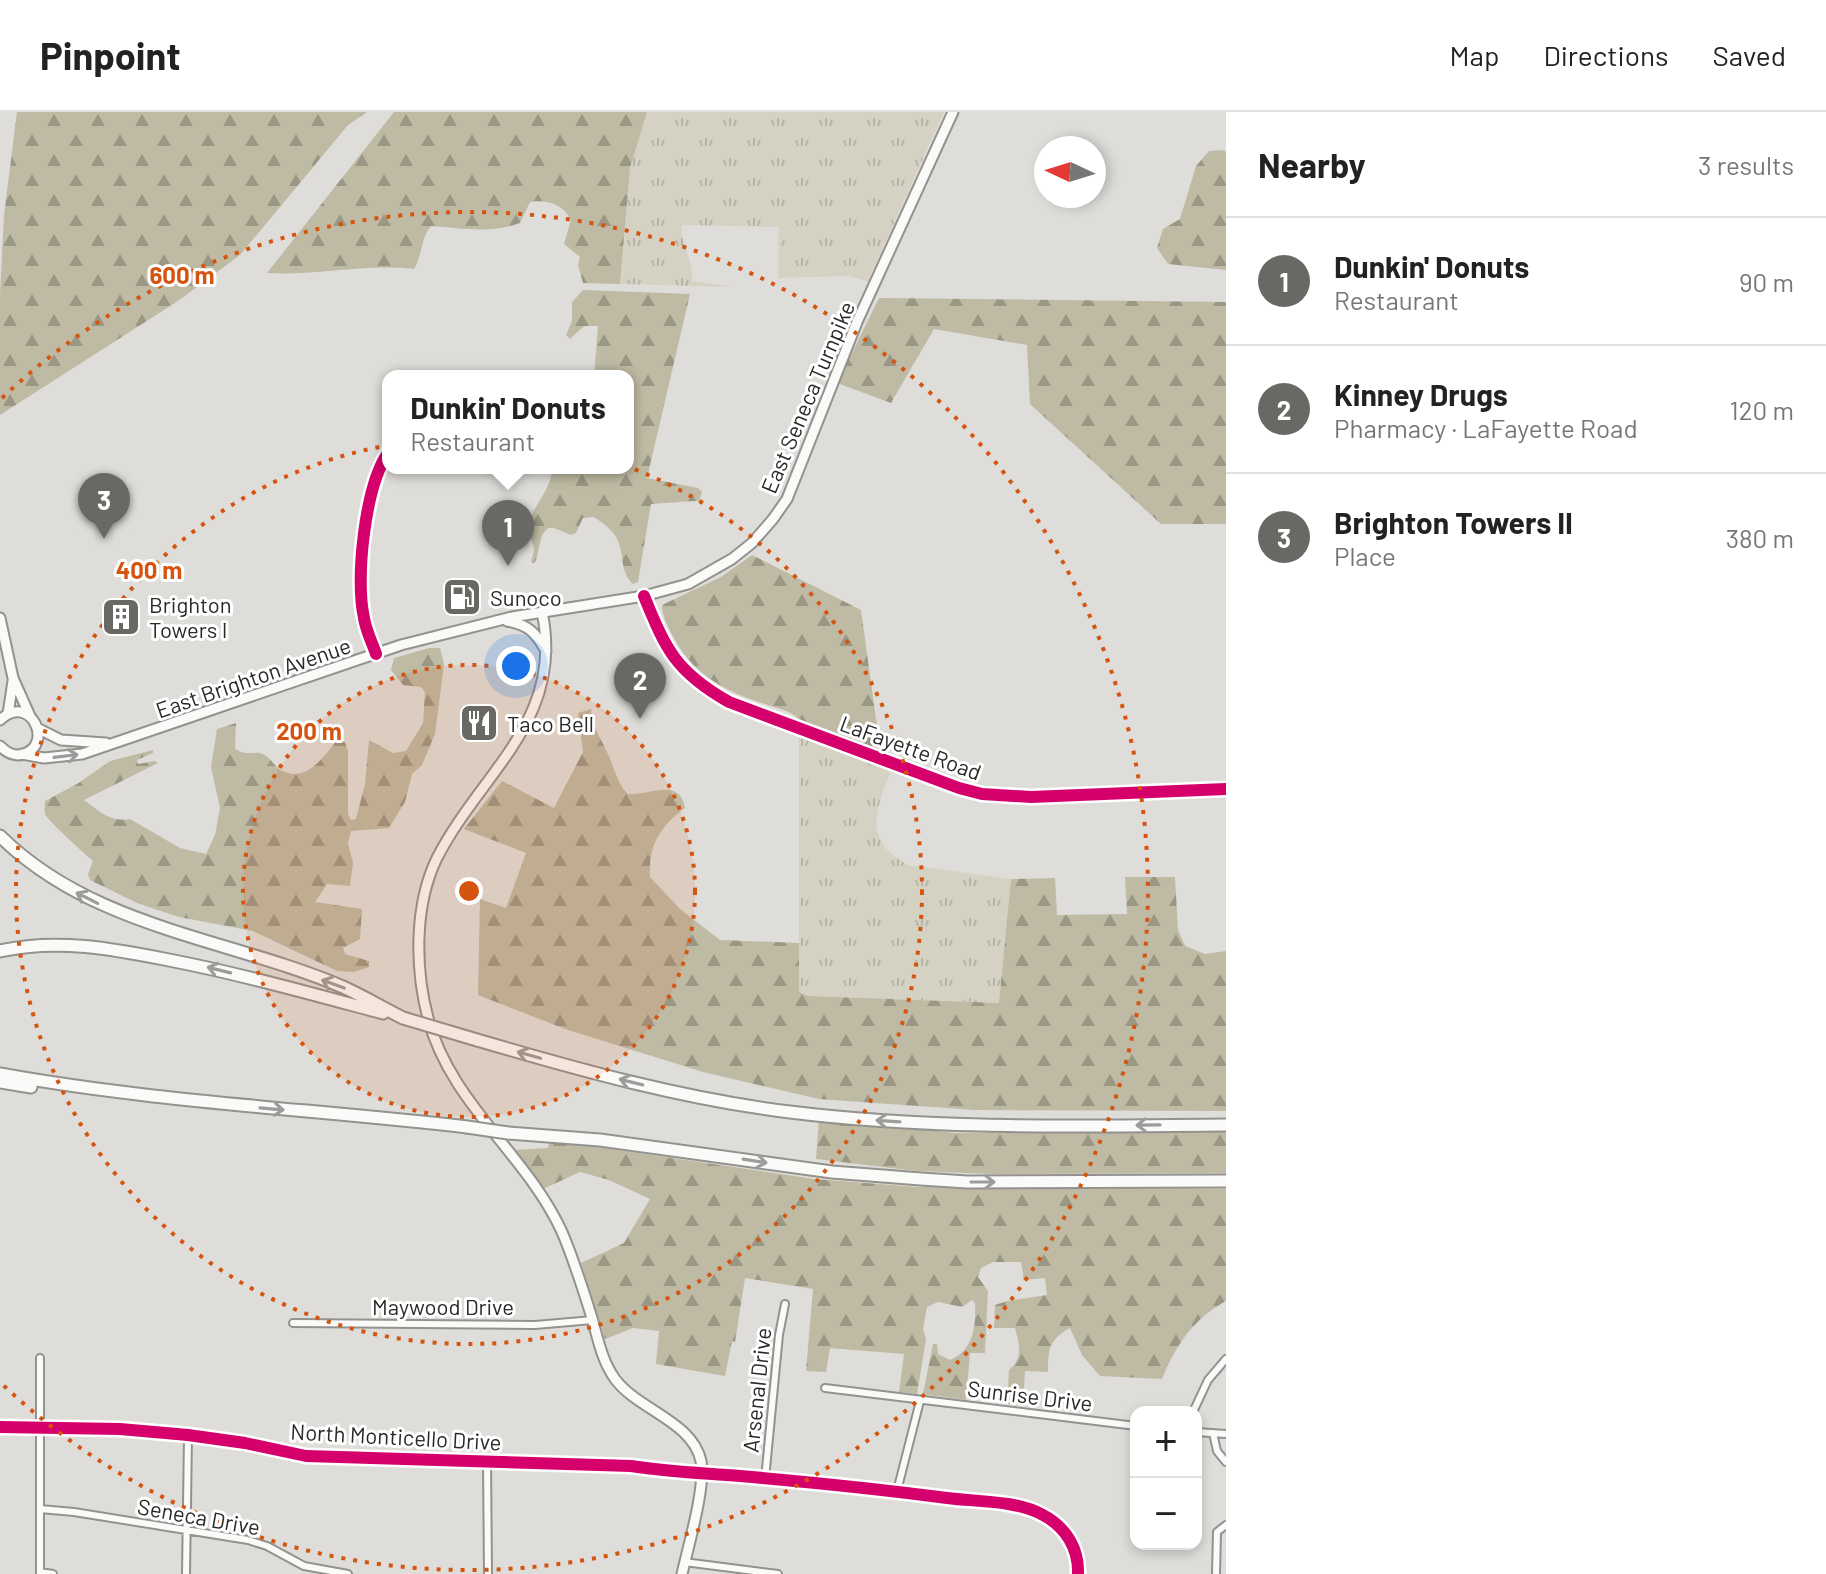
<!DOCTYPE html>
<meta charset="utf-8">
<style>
:root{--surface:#fff;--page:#f2f2f2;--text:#222;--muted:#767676;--line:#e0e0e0;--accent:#696865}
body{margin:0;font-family:Barlow,sans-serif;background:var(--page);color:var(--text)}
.controls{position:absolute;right:24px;bottom:24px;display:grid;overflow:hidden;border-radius:16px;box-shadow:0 4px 12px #0003}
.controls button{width:72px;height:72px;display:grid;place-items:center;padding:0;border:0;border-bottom:2px solid var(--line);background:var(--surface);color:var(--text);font:40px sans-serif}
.compass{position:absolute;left:1034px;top:24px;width:72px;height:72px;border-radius:50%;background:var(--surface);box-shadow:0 4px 12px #0003;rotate:274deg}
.you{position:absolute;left:516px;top:554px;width:28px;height:28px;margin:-20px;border:6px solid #fff;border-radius:50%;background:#1a73e8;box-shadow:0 0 0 12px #1a73e833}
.badge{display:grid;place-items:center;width:52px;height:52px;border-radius:50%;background:var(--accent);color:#fff;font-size:26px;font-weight:700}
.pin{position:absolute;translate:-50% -66px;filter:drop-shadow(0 2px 4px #0008)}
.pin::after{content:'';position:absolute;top:42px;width:28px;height:24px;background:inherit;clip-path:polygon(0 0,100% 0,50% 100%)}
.popup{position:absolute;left:382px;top:258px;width:252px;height:104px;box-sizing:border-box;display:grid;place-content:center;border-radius:16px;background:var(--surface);filter:drop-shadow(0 2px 6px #0005);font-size:26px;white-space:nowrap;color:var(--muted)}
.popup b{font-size:30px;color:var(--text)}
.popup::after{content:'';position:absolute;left:50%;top:100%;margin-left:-16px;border:16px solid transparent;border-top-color:var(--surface)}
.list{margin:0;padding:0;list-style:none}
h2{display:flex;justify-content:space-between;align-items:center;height:104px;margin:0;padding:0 32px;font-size:34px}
h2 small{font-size:26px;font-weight:400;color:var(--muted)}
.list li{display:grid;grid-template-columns:52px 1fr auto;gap:24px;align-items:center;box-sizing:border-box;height:128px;padding:0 32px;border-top:2px solid var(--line)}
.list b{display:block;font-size:30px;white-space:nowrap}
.list p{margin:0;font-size:26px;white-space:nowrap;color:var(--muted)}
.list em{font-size:26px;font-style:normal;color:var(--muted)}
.map{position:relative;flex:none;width:1226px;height:1462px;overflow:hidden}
header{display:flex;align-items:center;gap:48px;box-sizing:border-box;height:112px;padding:0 40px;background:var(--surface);border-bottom:2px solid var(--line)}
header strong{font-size:38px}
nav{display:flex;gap:44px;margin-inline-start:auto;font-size:28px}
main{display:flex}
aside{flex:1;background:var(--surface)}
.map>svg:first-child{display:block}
.grass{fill:url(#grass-tufts)}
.forest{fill:url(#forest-firs)}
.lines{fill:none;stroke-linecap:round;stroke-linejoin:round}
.street-casing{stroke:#93928f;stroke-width:10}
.secondary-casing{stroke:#93928f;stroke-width:12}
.primary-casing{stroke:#93928f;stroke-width:13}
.highway-casing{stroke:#93928f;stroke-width:15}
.street{stroke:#fafaf9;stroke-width:6}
.secondary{stroke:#fafaf9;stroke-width:8}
.primary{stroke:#fafaf9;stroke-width:9}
.highway{stroke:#fafaf9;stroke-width:11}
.highway-bridge-casing{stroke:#93928f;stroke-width:15;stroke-linecap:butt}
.highway-bridge{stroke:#fafaf9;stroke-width:11}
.cycleway-casing{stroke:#fff;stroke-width:17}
.cycleway{stroke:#d6006c;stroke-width:12}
.oneway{stroke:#9c9c9a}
.ring{fill:none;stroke:#d5540f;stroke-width:4;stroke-dasharray:4 8}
.labels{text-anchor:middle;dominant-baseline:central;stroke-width:6;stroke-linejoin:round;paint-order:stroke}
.street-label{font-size:22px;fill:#2a2927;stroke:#fff}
.poi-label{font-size:22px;fill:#2a2927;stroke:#fff;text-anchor:start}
.centre{fill:#d5540f;stroke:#fff;stroke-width:4}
.ring-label{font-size:24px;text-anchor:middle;font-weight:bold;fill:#d5540f;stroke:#fff;stroke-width:6;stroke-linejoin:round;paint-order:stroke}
</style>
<header>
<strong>Pinpoint</strong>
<nav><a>Map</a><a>Directions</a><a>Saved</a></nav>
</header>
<main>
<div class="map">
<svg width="1226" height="1462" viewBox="0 0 1226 1462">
<defs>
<pattern id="grass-tufts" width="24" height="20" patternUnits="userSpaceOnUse" patternTransform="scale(2)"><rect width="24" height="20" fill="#d5d2c3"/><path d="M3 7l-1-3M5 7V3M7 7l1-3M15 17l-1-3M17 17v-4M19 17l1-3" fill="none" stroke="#b7b4a8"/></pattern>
<pattern id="forest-firs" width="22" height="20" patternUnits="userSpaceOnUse" patternTransform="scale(2)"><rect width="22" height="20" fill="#bebaa3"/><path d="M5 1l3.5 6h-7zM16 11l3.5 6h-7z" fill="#9b9785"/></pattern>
</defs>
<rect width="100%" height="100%" fill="#deddd9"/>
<path class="grass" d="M647 0H944L868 169 848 164 778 166 779 115 682 113C680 133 694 148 692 169L732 175 620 172 630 56Z
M799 622 892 656C877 695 860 729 909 753L1011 767 1000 891 808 884 799 880Z"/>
<path class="forest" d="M17 0H367L348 13 240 143 178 189 0 303V184L4 103Z
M394 0H647L630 56 620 172 583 171 578 153 580 145 564 132 571 108C563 92 546 87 530 90L520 111C488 122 464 116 431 114 420 127 423 143 414 157 365 151 316 164 267 161Z
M1223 38 1226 40V158L1168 152 1157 136 1163 117 1180 107 1196 54 1209 39Z
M583 178 690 182 647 366 698 376 702 380 699 389H694L651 392 638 470 633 472C618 459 626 437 614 422 610 416 600 409 594 405L583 406 576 421 571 423 554 416H548L542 423 536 448 534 451 531 450C532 445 534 441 534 437 533 427 526 422 529 411 535 390 551 379 552 356H628V264H594L598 214H584L570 227 566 223 572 209V190Z
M879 186 1226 190V412H1161L1030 292 1027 233 934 217 891 291 837 271Z
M752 443 861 498 881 643 803 612C794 599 780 597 765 592 727 580 695 564 675 528 669 517 662 505 662 493L721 465Z
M429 536H440L444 552 435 622 422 653 412 662 405 690 389 716 351 719 348 731 353 751 350 774 327 772 315 790 362 797 360 827 343 836 345 842 369 849V855L354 860 337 859 253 819 179 805 137 791 90 768 88 762 93 749C86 743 46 707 45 702 44 698 45 693 45 689L77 672 110 649 153 638V641L137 648 138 652 155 649 158 651 84 688C99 699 111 711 130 707L180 736 206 742 215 723 220 696 211 655 217 617 236 611 235 636C245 646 255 637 265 643 272 648 276 657 285 660 307 669 325 644 336 629L345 630 348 639V702L351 708 356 707 365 672 369 628 393 641 406 639 423 611 425 580 421 575 403 573 391 558 394 546Z
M591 597C592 614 600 625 607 640 615 656 616 670 628 682 651 683 680 665 685 696 660 714 648 734 650 765L680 797 720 828 799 831V880L808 884 999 891 1011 767 1055 766 1057 803 1127 802 1125 765H1175L1178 818 1185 834 1205 842 1226 839V999L975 998 819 987 703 960 565 917 478 883 480 787 506 796 526 741 464 717 502 669 554 696 583 640 578 601Z
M819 1006 954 1021 1226 1020V1061L993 1062 917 1059 816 1047Z
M550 1028 814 1067 918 1075 1226 1077V1189C1193 1207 1176 1233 1162 1267L1100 1264 1082 1243 1070 1216C1049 1227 1048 1238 1048 1260L1025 1259 1023 1293 1007 1292 1009 1258C1024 1245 1019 1233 1015 1216H994L995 1193 1007 1189 1047 1183 1045 1166 1024 1168 1021 1150H993L981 1156 978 1165 988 1179 985 1241H970L966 1288 923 1282 933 1232H937L938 1242 950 1248C974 1238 976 1214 975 1191L972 1188 962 1195 938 1190 927 1195 923 1217 926 1227 917 1282 899 1280 904 1242 830 1236 826 1260 806 1259 813 1177 745 1166 735 1230 732 1229 725 1264 656 1252 659 1219 633 1216 605 1227 581 1151 624 1131 650 1087 609 1068 580 1060 543 1077 513 1038 548 1036Z"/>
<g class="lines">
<defs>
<path id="street" d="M376 542C372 530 366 519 364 506 355 467 365 374 388 341
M293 1211 535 1213 593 1208
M825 1276 1136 1314
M1193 1300 1208 1268 1226 1247
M0 1315 120 1317 188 1323 245 1331 306 1344 631 1354C668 1360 704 1361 740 1364 809 1370 879 1377 947 1386 977 1390 1016 1388 1043 1403 1066 1415 1079 1437 1078 1462
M1196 1320 1226 1322
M1213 1321 1217 1339 1226 1350
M487 1349 488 1462
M765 1367 779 1223 785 1192
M897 1379 920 1289
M40 1397 74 1400 248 1428 267 1434 304 1454 348 1462
M684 1450 778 1462
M40 1460 53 1462
M40 1462V1246
M186 1462 188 1323
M1216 1462 1217 1420 1226 1413"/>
<path id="secondary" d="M644 484C666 538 676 560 729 590L959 676 982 682 1031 685 1226 677"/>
<path id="primary" d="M542 500C565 608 481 660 437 746 414 793 415 857 428 906 450 991 527 1043 562 1120 574 1148 583 1177 592 1206 598 1227 602 1249 615 1267 638 1298 692 1309 701 1349 706 1374 688 1435 682 1462
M0 506 13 566 30 604
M507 509C529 513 536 521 546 539
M8 602 13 569
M0 608C29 580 55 631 24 642 14 645 7 641 0 634
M37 616 61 628 106 631
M22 642 44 646 82 642 401 533 512 505 644 484 688 472 732 447 752 431 773 407 787 387 857 210 953 0"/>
<path id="highway" d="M0 724C93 816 228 826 343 875 363 884 383 896 403 906
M0 839C57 826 114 837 169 848 241 862 312 882 383 901
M477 928C580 958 683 987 790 1000 935 1018 1081 1014 1226 1013
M0 962C155 990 311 997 467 1015
M0 970 31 975
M508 1021 600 1028 832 1060 921 1067 967 1070 1226 1069"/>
</defs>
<use href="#street" class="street-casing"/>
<use href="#secondary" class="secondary-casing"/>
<use href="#primary" class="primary-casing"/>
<use href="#highway" class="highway-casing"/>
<use href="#street" class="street"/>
<use href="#secondary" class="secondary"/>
<use href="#primary" class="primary"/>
<use href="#highway" class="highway"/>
<defs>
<path id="highway-bridge" d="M403 906 477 928
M467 1015 508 1021"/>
</defs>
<use href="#highway-bridge" class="highway-bridge-casing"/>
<use href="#highway-bridge" class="highway-bridge"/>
<defs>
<path id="cycleway" d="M644 484C666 538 676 560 729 590L959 676 982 682 1031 685 1226 677
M376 542C372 530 366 519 364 506 355 467 365 374 388 341
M0 1315 120 1317 188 1323 245 1331 306 1344 631 1354C668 1360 704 1361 740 1364 809 1370 879 1377 947 1386 977 1390 1016 1388 1043 1403 1066 1415 1079 1437 1078 1462"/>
</defs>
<use href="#cycleway" class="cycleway-casing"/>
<use href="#cycleway" class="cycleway"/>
</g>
<defs><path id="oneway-shaft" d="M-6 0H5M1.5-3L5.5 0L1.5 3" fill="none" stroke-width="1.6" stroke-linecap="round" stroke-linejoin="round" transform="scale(2)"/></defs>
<g class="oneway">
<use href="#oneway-shaft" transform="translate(66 644) rotate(-7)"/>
<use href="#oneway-shaft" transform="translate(87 786) rotate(-153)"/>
<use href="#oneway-shaft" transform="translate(219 858) rotate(-166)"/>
<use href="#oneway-shaft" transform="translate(333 872) rotate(-160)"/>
<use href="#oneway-shaft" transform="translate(529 943) rotate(-164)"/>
<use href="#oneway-shaft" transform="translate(631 970) rotate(-166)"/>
<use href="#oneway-shaft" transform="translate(272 997) rotate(5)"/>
<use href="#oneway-shaft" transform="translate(888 1009) rotate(-176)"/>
<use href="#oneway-shaft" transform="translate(1148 1013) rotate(179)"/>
<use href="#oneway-shaft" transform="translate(755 1049) rotate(9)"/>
<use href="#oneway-shaft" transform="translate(983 1070)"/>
</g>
<circle cx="469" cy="779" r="226" fill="#d5540f" fill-opacity=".12"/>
<g class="ring">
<circle cx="469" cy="779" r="226"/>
<circle cx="469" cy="779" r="453"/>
<path d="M2 286A679 679 0 1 1 2 1272"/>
</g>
<defs>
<symbol id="fuel-square" viewBox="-11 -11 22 22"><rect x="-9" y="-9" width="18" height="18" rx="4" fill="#696865" stroke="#fff"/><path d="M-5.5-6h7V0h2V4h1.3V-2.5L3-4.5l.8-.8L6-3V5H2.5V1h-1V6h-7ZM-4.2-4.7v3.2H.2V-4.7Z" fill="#fff"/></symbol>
<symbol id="building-square" viewBox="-11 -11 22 22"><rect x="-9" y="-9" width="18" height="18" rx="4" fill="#696865" stroke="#fff"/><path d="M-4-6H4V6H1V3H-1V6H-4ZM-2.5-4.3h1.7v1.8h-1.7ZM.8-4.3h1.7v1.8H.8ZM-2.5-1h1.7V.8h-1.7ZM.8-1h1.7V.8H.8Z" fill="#fff"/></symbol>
<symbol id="restaurant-square" viewBox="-11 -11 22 22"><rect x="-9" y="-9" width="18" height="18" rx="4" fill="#696865" stroke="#fff"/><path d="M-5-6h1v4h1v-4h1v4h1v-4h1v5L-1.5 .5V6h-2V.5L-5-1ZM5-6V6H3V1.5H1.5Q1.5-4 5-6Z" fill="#fff"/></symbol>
</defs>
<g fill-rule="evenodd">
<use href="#fuel-square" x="440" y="463" width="44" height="44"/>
<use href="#building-square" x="99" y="483" width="44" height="44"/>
<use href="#restaurant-square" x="457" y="589" width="44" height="44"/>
</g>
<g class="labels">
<g class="street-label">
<text transform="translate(807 285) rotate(-67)">East Seneca Turnpike</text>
<text transform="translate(253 565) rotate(-19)">East Brighton Avenue</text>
<text transform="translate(911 635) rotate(20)">LaFayette Road</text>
<text x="443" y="1194">Maywood Drive</text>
<text transform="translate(756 1278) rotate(-84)">Arsenal Drive</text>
<text transform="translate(1030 1283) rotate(7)">Sunrise Drive</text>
<text transform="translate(396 1324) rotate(3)">North Monticello Drive</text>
<text transform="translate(199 1404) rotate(10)">Seneca Drive</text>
</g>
<g class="poi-label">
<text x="490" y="485">Sunoco</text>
<text x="149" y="492">Brighton<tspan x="149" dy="25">Towers I</tspan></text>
<text x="507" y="611">Taco Bell</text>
</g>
</g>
<circle cx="469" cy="779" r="12" class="centre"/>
<g class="ring-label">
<text x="182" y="172">600 m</text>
<text x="149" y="467">400 m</text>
<text x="309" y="628">200 m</text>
</g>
</svg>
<div class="controls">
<button>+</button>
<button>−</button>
</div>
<svg class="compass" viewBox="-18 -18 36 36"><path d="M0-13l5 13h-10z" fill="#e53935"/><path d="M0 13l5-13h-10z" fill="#767676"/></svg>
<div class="you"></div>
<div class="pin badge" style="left:508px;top:454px">1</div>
<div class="popup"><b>Dunkin' Donuts</b>Restaurant</div>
<div class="pin badge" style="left:640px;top:607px">2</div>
<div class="pin badge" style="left:104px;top:427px">3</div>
</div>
<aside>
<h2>Nearby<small>3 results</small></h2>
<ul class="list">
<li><span class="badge">1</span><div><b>Dunkin' Donuts</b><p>Restaurant</p></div><em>90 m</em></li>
<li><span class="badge">2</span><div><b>Kinney Drugs</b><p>Pharmacy · LaFayette Road</p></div><em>120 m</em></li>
<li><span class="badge">3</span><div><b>Brighton Towers II</b><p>Place</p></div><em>380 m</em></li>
</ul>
</aside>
</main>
